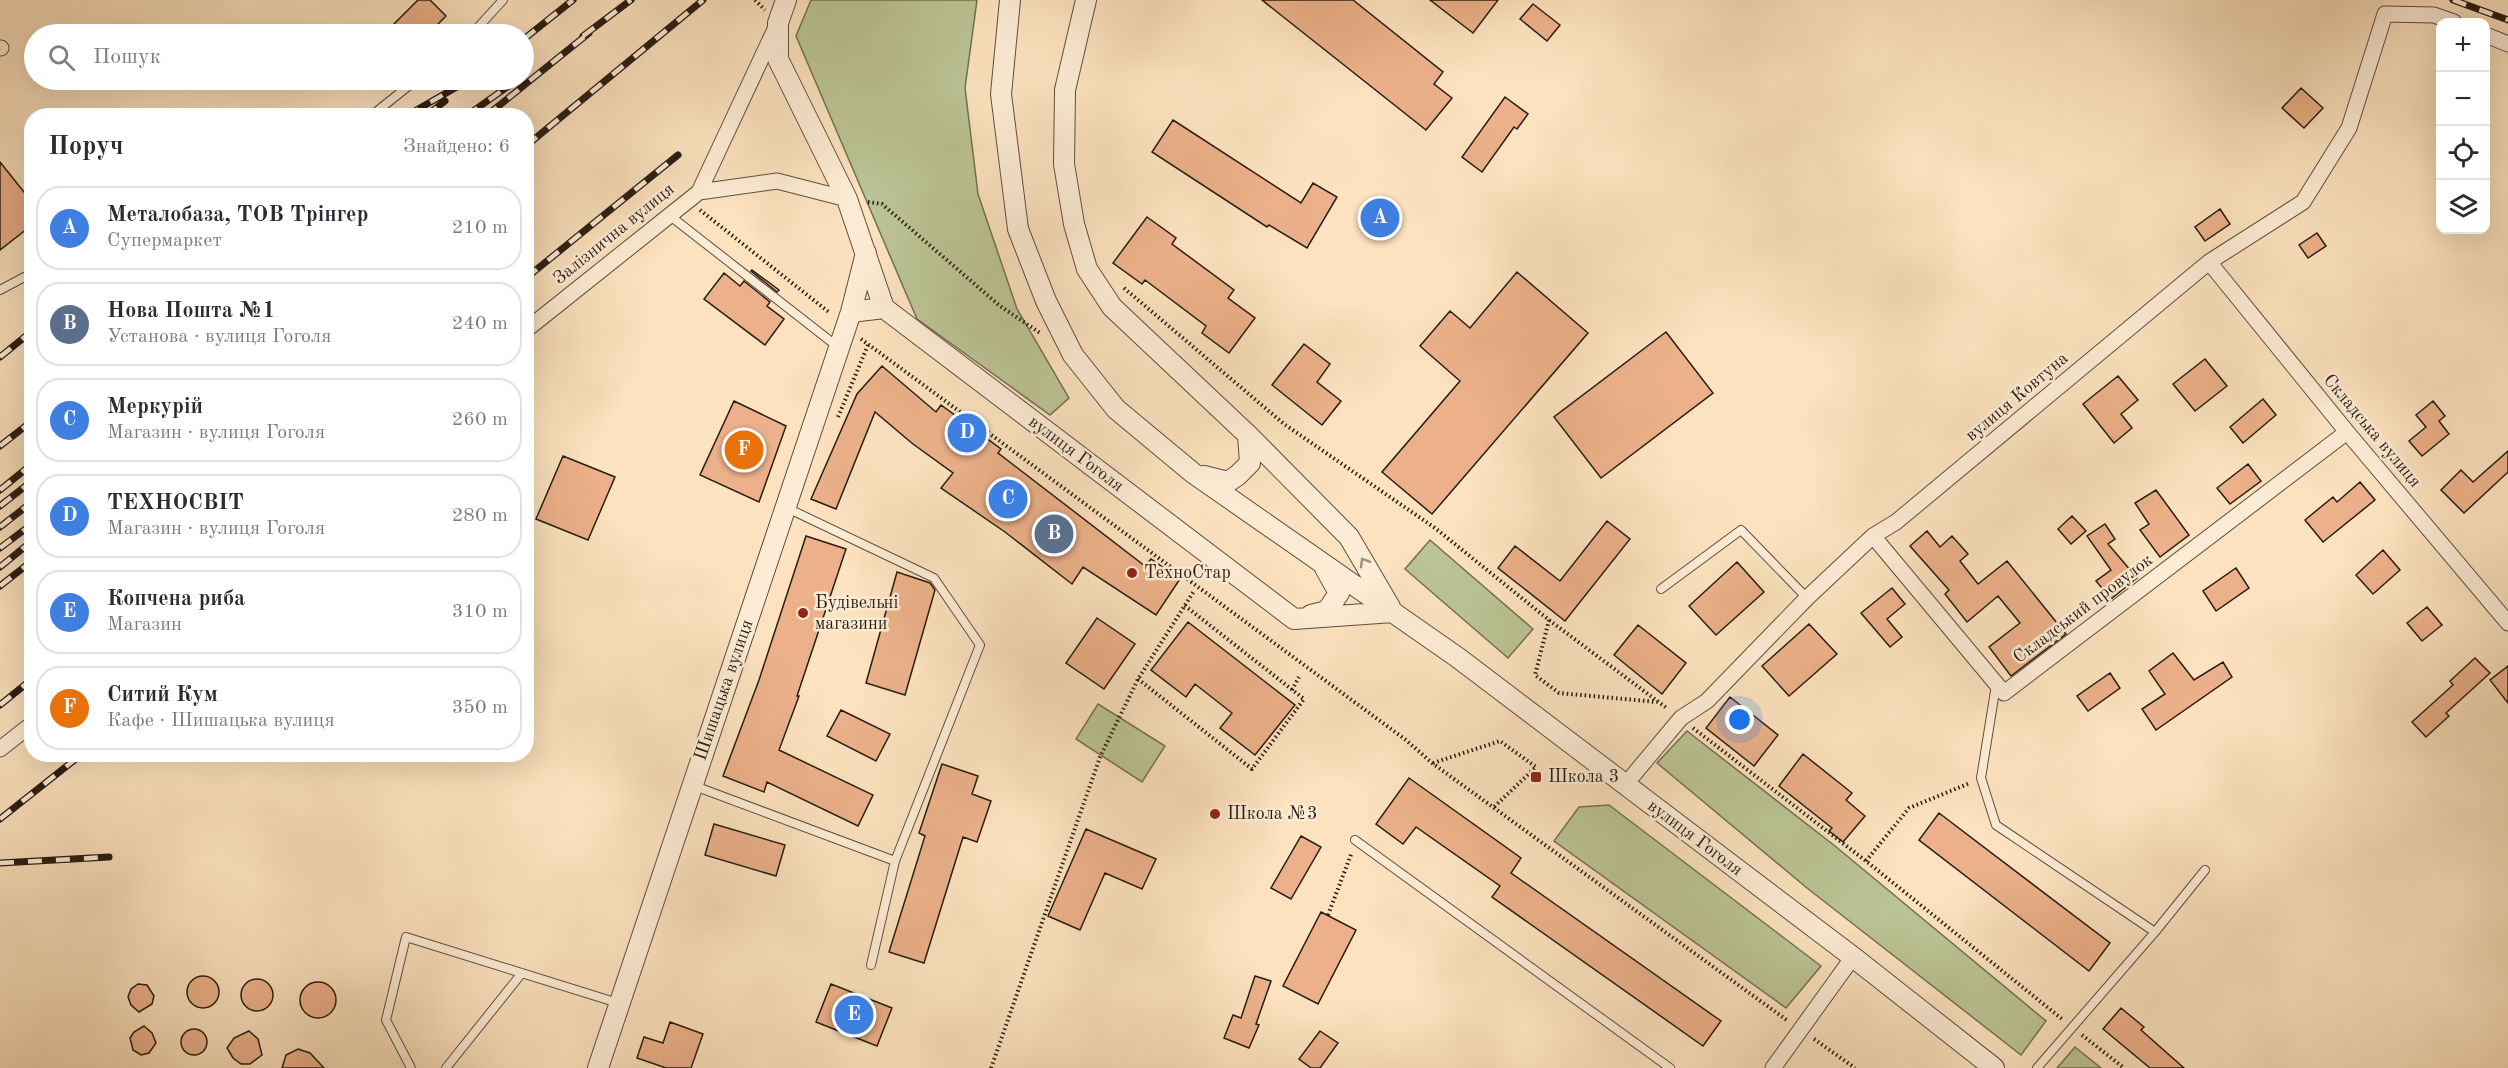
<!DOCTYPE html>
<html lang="uk">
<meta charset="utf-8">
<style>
:root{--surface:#fff;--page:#f7f7f7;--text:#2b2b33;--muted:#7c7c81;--line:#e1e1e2;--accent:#7c3aed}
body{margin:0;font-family:"Old Standard TT",serif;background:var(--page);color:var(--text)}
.controls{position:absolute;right:18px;top:18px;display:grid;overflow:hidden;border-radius:12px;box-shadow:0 6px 24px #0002}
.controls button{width:54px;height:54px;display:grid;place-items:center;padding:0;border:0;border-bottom:2px solid var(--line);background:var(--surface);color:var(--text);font:30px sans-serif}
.you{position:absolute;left:1740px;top:720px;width:21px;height:21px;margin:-15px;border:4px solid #fff;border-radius:50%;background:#1a73e8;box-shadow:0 0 0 9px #1a73e833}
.badge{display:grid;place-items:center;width:39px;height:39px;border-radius:50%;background:var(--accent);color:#fff;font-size:20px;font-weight:700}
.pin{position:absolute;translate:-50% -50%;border:3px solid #fff;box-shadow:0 2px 6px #0006}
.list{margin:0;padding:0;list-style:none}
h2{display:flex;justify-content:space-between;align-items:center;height:78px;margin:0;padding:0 24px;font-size:26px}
h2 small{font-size:20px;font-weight:400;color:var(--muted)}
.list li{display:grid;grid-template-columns:39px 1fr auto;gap:18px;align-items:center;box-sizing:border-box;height:84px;margin:0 12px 12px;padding:0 12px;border:2px solid var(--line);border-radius:24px}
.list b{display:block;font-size:22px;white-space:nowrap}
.list p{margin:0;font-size:20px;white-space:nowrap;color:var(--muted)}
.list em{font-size:20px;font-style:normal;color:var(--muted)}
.icon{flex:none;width:33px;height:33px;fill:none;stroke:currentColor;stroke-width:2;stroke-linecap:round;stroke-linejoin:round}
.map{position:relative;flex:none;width:2508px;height:1068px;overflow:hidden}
.search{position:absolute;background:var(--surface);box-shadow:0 6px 24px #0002;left:24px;top:24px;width:510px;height:66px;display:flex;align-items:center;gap:15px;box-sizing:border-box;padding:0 21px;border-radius:33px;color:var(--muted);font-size:22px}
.panel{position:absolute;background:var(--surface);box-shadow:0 6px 24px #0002;left:24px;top:108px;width:510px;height:654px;border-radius:24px}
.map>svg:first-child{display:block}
.green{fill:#bbc495;stroke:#717054;stroke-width:1.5}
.building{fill:#ecb18a;stroke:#271c13;stroke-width:1.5}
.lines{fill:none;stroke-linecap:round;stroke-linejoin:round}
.service-casing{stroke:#5c4e3e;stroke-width:10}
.minor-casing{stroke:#5c4e3e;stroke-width:17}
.tertiary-casing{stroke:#5c4e3e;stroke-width:22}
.path{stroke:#271c13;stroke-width:4;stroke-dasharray:1.5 3;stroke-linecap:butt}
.service{stroke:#fdecd5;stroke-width:8}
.minor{stroke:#fdecd5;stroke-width:15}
.tertiary{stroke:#fdecd5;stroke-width:20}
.rail-casing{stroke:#271c13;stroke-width:7}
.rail{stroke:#fdecd5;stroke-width:4.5;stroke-dasharray:14;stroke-linecap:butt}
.oneway{stroke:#9d8e7e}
.poi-dot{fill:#8f2418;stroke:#fdecd5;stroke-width:2}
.labels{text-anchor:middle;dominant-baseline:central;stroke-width:5;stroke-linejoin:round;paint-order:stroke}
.street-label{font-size:18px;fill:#271c13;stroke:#fdecd5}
.poi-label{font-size:18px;fill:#271c13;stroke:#fdecd5;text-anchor:start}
</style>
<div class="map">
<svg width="2508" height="1068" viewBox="0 0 2508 1068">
<rect width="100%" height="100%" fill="#fce2bf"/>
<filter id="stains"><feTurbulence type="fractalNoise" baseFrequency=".00333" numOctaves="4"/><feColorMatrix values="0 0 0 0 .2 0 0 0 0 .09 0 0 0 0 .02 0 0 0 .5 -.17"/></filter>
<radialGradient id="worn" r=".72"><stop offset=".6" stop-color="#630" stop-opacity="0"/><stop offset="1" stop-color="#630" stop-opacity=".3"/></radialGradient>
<path class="green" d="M811 0H977L965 88 978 194 1017 309 1069 398 1050 415 917 319 796 36Z
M1430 540 1533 629 1508 658 1405 569Z
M1098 704 1165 746 1142 782 1076 739Z
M1687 731 1835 846 2046 1021 2021 1055 1807 888 1657 763Z
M1609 805 1821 966 1786 1008 1554 841 1579 807Z
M2075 1047 2101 1068H2057Z"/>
<path class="building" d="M418 0H430L446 16 428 34H405L394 24Z
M1262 0H1353L1443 72 1434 84 1452 98 1426 130Z
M1430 0H1498L1473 33Z
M1533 4 1560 25 1547 41 1520 19Z
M2301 88 2323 108 2304 128 2282 108Z
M1505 97 1528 114 1517 129 1514 127 1482 172 1462 157Z
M1173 120 1301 203 1313 183 1337 197 1307 248 1269 225 1267 227 1152 152Z
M0 162 32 202V225L0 250Z
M2220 209 2230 224 2205 241 2195 227Z
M1147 217 1176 238 1172 244 1234 290 1228 298 1255 318 1229 353 1202 333 1206 326 1145 280 1142 284 1113 263Z
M2317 233 2326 246 2308 258 2299 245Z
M752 270 779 290 777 292 751 271Z
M1517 272 1588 333 1432 514 1382 472 1460 381 1420 346 1450 311 1470 328Z
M724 273 740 286 744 281 770 302 767 306 784 319 765 345 704 299Z
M1666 332 1713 393 1601 478 1554 417Z
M1304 344 1330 364 1317 382 1341 401 1322 425 1272 385Z
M2205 359 2227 386 2195 411 2173 384Z
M882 366 936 412 941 405 1001 449 998 453 1145 566 1151 559 1180 579 1156 615 1083 567 1072 584 1005 532 941 488 953 473 913 444 875 412 836 509 811 499 857 394Z
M2118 376 2138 400 2121 414 2132 428 2114 443 2083 404Z
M2263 399 2276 415 2243 443 2230 427Z
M734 401 786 426 759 502 700 475Z
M2433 401 2445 416 2439 421 2449 434 2422 456 2409 441 2426 427 2416 415Z
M2508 451V472L2464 513 2441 490 2461 470 2473 482Z
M563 456 615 477 588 540 536 519Z
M2248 464 2261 481 2230 504 2217 488Z
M2360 482 2375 500 2323 542 2305 520 2333 497 2337 502Z
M2156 490 2189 535 2160 557 2140 530 2149 524 2135 503Z
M2072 516 2086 531 2071 544 2058 529Z
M1607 521 1630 539 1565 621 1498 568 1515 546 1560 581Z
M2105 524 2115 539 2108 544 2137 578 2111 599 2096 581 2111 570 2087 536Z
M1927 531 1940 547 1952 536 1968 554 1960 561 1978 584 2007 561 2066 634 2011 676 1989 647 2020 623 1998 596 1967 622 1945 594 1949 590 1910 546Z
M806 536 846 549 797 696H799L779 750 873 795 858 826 767 782 764 792 723 776 759 680Z
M2383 550 2400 570 2373 594 2356 575Z
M1737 562 1764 592 1716 635 1689 606Z
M2236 568 2249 588 2216 611 2203 591Z
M897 572 930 583 935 590 905 695 866 683Z
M1892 588 1905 604 1887 619 1902 637 1890 647 1861 613Z
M2427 607 2442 625 2422 641 2407 623Z
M1097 618 1135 644 1104 689 1066 663Z
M1188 622 1295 705 1255 755 1220 728 1232 713 1195 684 1186 697 1151 670Z
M1809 624 1837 654 1789 696 1762 666Z
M1638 625 1686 663 1662 694 1614 655Z
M2173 653 2194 680 2223 662 2232 677 2156 730 2142 709 2165 694 2149 671Z
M2475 658 2490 673 2446 713 2449 716 2426 737 2412 722 2453 685 2450 681Z
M2508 666V703L2490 680Z
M2110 673 2120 688 2088 711 2077 696Z
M1730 697 1778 735 1754 766 1706 728Z
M841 710 890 734 876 761 827 736Z
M1803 754 1852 793 1846 800 1865 816 1843 842 1829 831 1832 828 1779 786Z
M942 764 978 776 972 794 991 801 977 842 963 837 924 963 889 952 925 836 919 833Z
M1409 778 1521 858 1511 873 1721 1021 1703 1046 1492 897 1500 886 1416 827 1403 844 1376 824Z
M1939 813 2110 943 2089 971 1919 840Z
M714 824 785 845 776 876 705 855Z
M1086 829 1156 859 1142 889 1105 873 1080 930 1048 916Z
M1301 836 1321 847 1291 899 1271 888Z
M1321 912 1356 930 1318 1004 1283 986Z
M1255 976 1271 981 1256 1024 1259 1025 1249 1048 1224 1038 1233 1015 1241 1018Z
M187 992a16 16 0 1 1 32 0a16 16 0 1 1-32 0Z
M241 995a16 16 0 1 1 32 0a16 16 0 1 1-32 0Z
M300 1000a18 18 0 1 1 36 0a18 18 0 1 1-36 0Z
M138 984 147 985 154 996 152 1004 139 1012 131 1005 128 997 131 989Z
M831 984 892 1008 877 1046 816 1022Z
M2121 1008 2144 1027 2141 1030 2184 1068H2150L2103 1029Z
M670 1022 703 1034 691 1068H666L637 1058 644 1037 663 1043Z
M144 1026 152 1033 156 1043 149 1053 141 1055 133 1050 130 1038 134 1032Z
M181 1042a13 13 0 1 1 26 0a13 13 0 1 1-26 0Z
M249 1031 258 1039 262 1055 250 1064H241L233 1058 227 1048 234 1038Z
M1320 1031 1338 1043 1320 1068H1311L1299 1059Z
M298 1049 310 1053 324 1068H282L286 1055Z"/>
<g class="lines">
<defs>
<path id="service" d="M472 34 503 0
M371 116 416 80
M669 215 838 347
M0 290 32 273
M1661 589 1741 530 1807 598
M1996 685 1981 778 1996 825 2155 932
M692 785 895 861 980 645 934 578 787 508
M1355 840 1670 1068
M871 965 895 861
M411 1068 386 1020 406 937 618 1003
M446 1068 522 973
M2037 1068 2155 932 2205 870"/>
<path id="minor" d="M2486 35 2508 44
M0 48H1
M699 192 777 181 847 199
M2209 262 2347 432 2508 623
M526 330 699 192 777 25
M1873 536 2004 693 2347 432
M0 749 32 724
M1625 785 1681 718 1707 701 1807 598 1873 536 1896 522 2209 262 2303 202 2349 128 2385 14 2434 15 2454 22
M1773 1068 1853 957"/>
<path id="tertiary" d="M786 0 778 23V59L847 199 884 308
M1010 0 1001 94 1018 229 1046 301 1073 355 1116 409 1193 473 1457 657 1853 957 1994 1068
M1086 0 1065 90 1064 164 1074 224 1087 269 1112 307 1248 435 1349 537 1390 607
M851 312 884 308 1294 619 1393 612
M1204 476 1228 482 1238 475 1250 463 1248 435
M1311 615 1327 611 1339 593 1325 568
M598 1068 851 312 866 253"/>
</defs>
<use href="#service" class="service-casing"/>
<use href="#minor" class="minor-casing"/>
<use href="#tertiary" class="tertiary-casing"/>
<path class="path" d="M755 0 765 10
M868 202 882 204 1000 306 1040 333
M700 210 830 313
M1124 288 1284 424 1435 528 1549 620 1668 709
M861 339 1406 740 1432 763 1788 1021
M838 417 868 345
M1549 620 1535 675 1559 693 1657 702
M1138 679 1252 769 1304 699 1184 605
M1292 690 1299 677
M1693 728 1866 861 2062 1019
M1433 763 1500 741 1536 767 1494 807
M1866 861 1909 808 1970 783
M1328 915 1352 852
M2082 1035 2124 1068
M1814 1039 1855 1068
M991 1068 1100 757 1138 679 1194 591"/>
<use href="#service" class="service"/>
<use href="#minor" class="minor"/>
<use href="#tertiary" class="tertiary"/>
<defs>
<path id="rail" d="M2453 0 2508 20
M583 36 631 0
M524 39 573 0
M406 116 469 80
M426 116 445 101
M466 116 517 80
M486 116 589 33
M526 146 703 0
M526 278 678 155
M0 357 32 331
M0 446 32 421
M0 490 32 464
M0 506 32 481
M0 527 32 502
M0 548 32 524
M0 567 32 541
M0 586 32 561
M0 705 32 679
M0 819 82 754
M0 863 109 857"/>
</defs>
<use href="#rail" class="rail-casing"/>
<use href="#rail" class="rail"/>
</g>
<defs><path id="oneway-chevron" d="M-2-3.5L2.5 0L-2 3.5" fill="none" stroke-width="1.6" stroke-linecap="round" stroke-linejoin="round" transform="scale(1.5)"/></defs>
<use class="oneway" href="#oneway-chevron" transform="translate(1364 562) rotate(-120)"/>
<g class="poi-dot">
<circle cx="1132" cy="573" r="6"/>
<circle cx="803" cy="613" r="6"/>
<rect x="1530" y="771" width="12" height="12" rx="3"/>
<circle cx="1215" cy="814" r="6"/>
</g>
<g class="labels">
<g class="street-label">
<text transform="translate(614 234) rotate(-39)">Залізнична вулиця</text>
<text transform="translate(2017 397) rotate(-40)">вулиця Ковтуна</text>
<text transform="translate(2372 431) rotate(50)">Складська вулиця</text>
<text transform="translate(1076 454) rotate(37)">вулиця Гоголя</text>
<text transform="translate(2083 609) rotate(-37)">Складський провулок</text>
<text transform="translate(724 690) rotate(-71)">Шишацька вулиця</text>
<text transform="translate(1695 838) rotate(37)">вулиця Гоголя</text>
</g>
<g class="poi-label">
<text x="1144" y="573">ТехноСтар</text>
<text x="815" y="603">Будівельні<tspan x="815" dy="21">магазини</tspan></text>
<text x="1548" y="777">Школа 3</text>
<text x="1227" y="814">Школа №3</text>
</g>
</g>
<rect width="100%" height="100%" filter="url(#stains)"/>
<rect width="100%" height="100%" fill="url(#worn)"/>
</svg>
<div class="controls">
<button>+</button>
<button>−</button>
<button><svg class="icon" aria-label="locate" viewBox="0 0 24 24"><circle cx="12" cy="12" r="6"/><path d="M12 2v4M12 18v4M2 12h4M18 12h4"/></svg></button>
<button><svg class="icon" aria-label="layers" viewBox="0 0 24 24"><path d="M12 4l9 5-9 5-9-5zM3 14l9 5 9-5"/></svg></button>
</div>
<div class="you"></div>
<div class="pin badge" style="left:1380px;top:218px;background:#3f7fe0">A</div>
<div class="pin badge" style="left:1054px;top:534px;background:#5c6f8a">B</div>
<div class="pin badge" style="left:1008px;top:499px;background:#3f7fe0">C</div>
<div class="pin badge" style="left:967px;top:433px;background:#3f7fe0">D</div>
<div class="pin badge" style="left:854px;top:1015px;background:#3f7fe0">E</div>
<div class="pin badge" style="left:744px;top:450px;background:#e8710a">F</div>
<div class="search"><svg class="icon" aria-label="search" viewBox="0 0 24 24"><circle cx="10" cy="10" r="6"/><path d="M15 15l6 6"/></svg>Пошук</div>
<section class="panel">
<h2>Поруч<small>Знайдено: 6</small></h2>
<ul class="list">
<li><span class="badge" style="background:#3f7fe0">A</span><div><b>Металобаза, ТОВ Трінгер</b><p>Супермаркет</p></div><em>210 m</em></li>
<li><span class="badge" style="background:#5c6f8a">B</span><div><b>Нова Пошта №1</b><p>Установа · вулиця Гоголя</p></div><em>240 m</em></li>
<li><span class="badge" style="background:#3f7fe0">C</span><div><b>Меркурій</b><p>Магазин · вулиця Гоголя</p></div><em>260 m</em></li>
<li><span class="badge" style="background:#3f7fe0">D</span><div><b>ТЕХНОСВІТ</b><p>Магазин · вулиця Гоголя</p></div><em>280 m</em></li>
<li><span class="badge" style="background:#3f7fe0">E</span><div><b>Копчена риба</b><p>Магазин</p></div><em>310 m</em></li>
<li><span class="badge" style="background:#e8710a">F</span><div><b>Ситий Кум</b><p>Кафе · Шишацька вулиця</p></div><em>350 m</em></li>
</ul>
</section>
</div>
